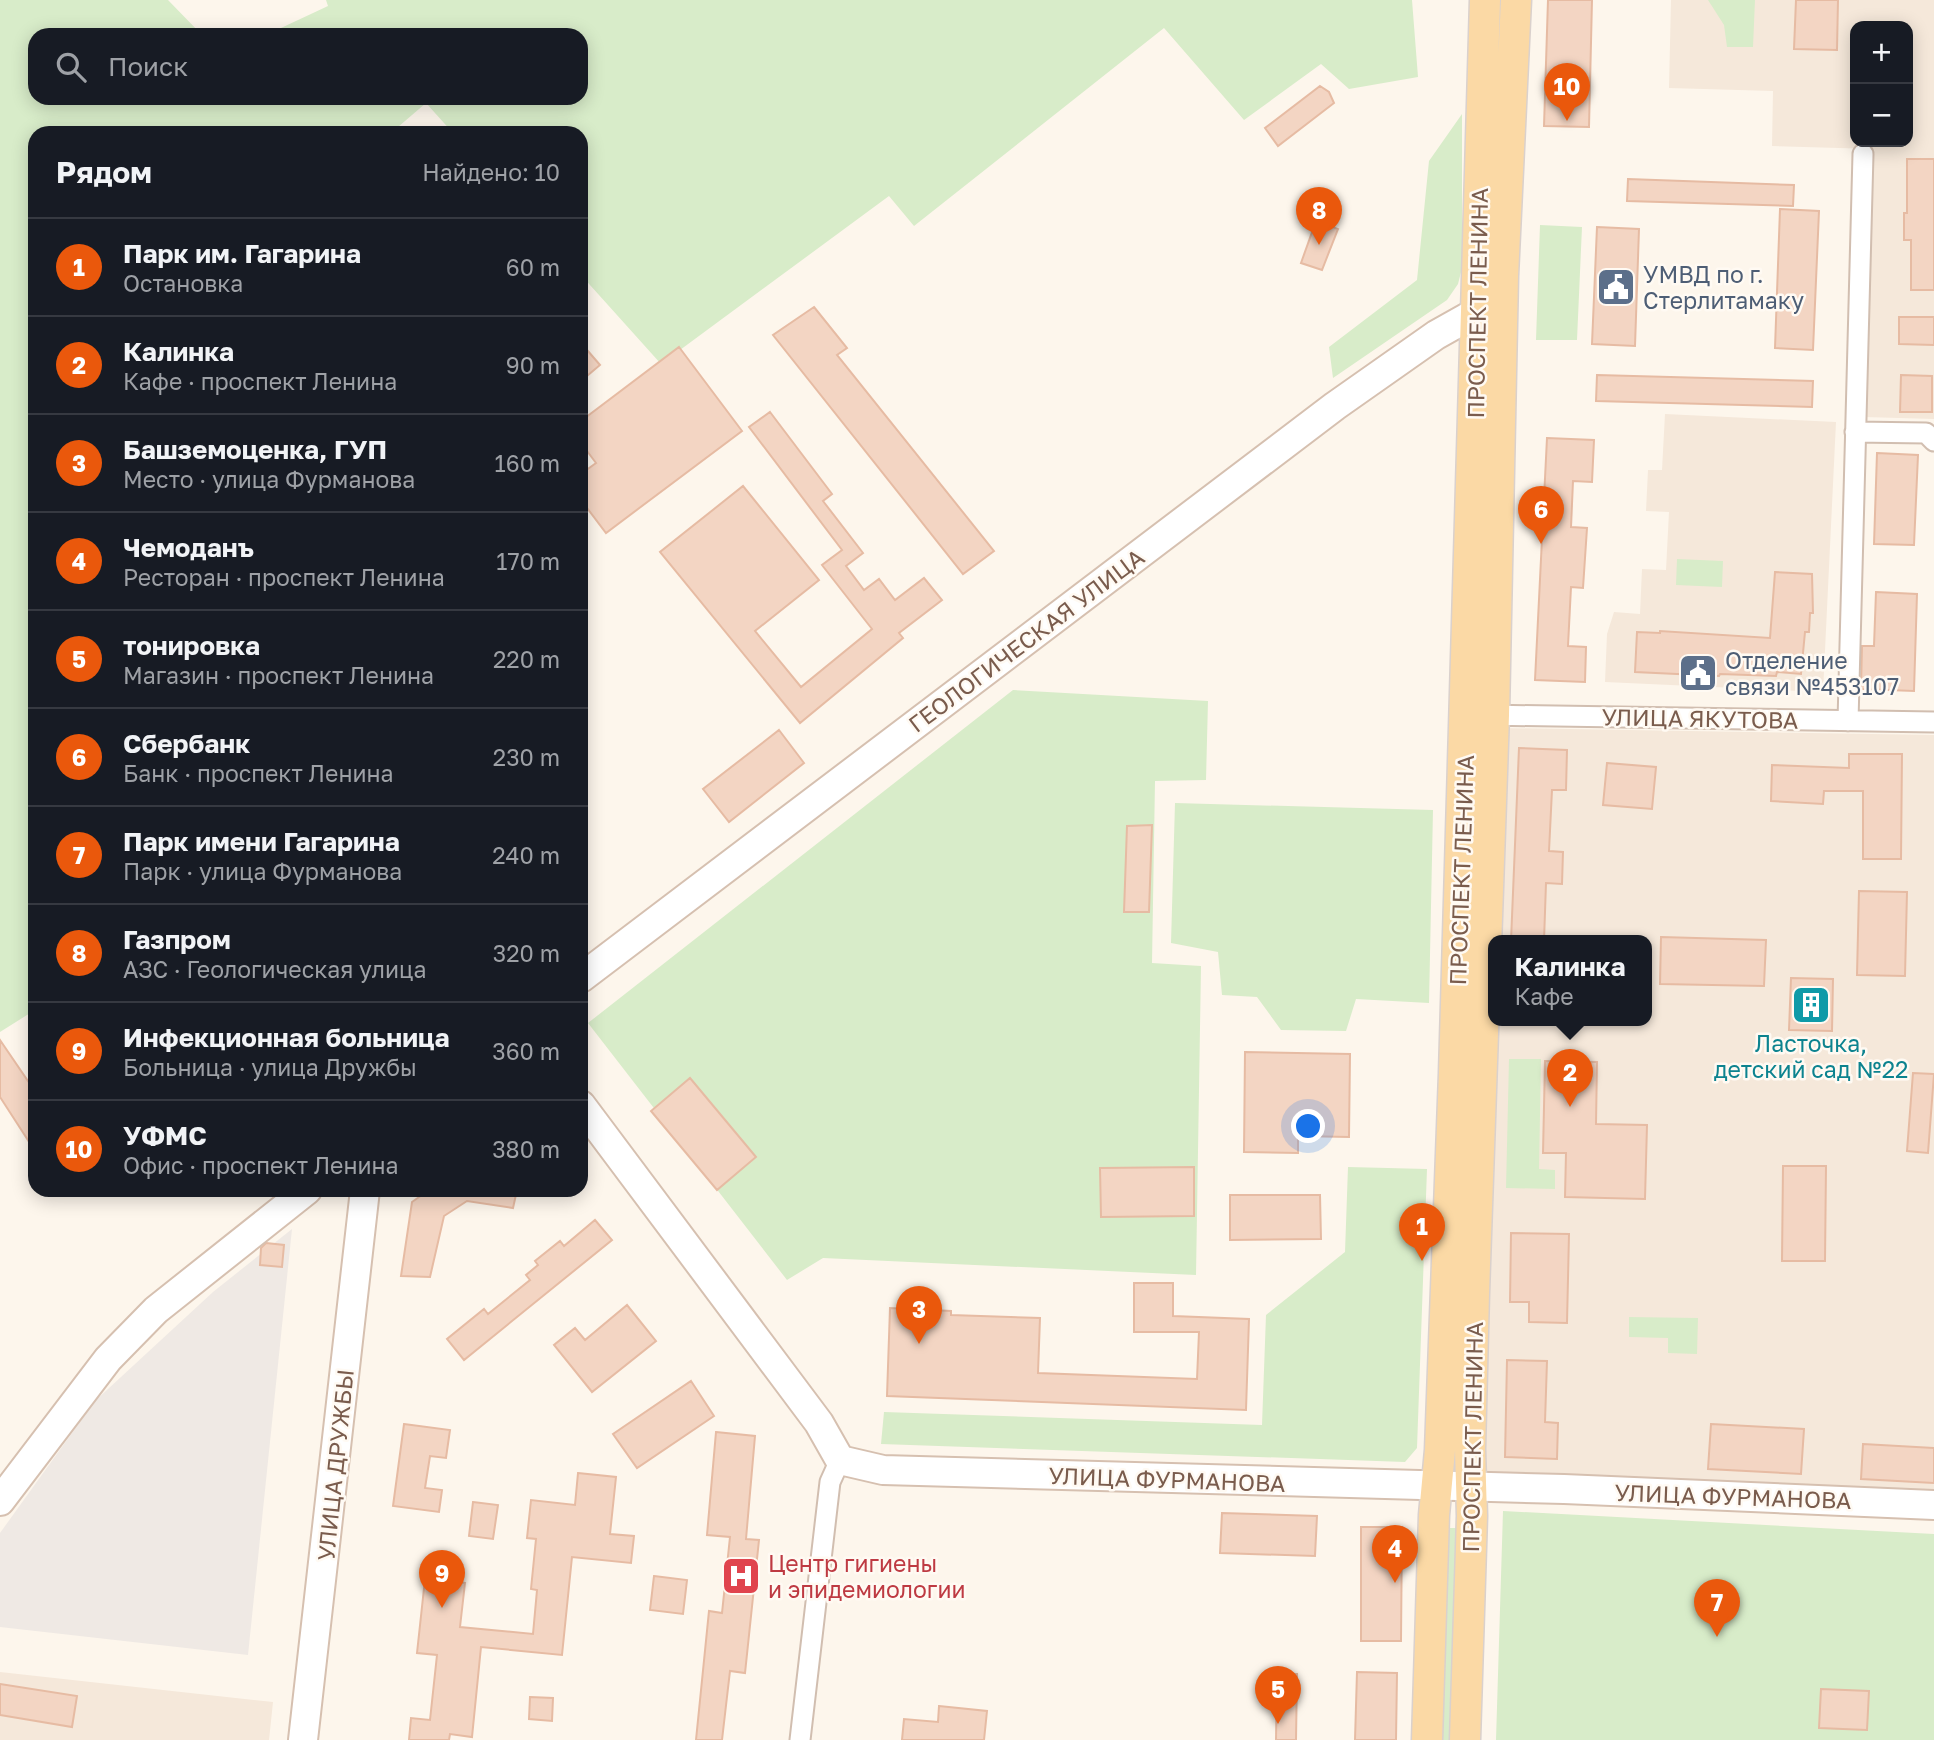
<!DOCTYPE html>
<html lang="ru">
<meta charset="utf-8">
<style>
:root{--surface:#171b24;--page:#242831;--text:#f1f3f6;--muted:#9ea1a6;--line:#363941;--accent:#ea580c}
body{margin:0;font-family:"Golos Text",sans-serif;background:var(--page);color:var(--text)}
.controls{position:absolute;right:21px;top:21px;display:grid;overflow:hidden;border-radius:14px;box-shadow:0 4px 18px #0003}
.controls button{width:63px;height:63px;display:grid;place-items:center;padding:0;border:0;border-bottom:2px solid var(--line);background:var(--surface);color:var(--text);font:35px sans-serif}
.you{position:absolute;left:1309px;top:1127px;width:24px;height:24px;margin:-18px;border:5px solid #fff;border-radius:50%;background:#1a73e8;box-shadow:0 0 0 10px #1a73e833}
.badge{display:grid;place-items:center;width:46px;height:46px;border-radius:50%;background:var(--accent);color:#fff;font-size:23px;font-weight:700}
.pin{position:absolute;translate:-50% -58px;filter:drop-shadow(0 2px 4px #0008)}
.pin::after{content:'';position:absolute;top:37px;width:24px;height:21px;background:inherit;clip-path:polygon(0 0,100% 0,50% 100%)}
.popup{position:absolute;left:1488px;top:935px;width:164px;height:91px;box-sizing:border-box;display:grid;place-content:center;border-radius:14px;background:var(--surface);filter:drop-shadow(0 2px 5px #0005);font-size:23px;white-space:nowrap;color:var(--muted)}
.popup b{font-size:26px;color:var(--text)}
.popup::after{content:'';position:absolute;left:50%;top:100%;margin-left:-14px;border:14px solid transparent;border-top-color:var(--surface)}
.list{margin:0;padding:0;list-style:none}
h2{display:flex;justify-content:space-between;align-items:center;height:91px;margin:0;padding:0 28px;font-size:30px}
h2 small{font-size:23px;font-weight:400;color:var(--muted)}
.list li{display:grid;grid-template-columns:46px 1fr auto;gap:21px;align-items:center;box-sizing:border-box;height:98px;padding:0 28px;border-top:2px solid var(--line)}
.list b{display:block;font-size:26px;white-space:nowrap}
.list p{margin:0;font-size:23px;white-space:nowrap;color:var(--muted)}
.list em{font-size:23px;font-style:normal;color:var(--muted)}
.icon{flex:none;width:38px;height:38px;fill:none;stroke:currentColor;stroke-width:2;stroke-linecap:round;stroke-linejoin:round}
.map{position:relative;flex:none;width:1934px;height:1740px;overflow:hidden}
.search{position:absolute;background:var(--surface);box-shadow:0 4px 18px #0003;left:28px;top:28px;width:560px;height:77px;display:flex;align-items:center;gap:18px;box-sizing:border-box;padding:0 24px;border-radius:21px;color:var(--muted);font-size:26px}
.panel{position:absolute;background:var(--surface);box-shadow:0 4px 18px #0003;left:28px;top:126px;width:560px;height:1071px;border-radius:21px}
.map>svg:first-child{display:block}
.residential{fill:#f5e8da;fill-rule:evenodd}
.industrial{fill:#efe9e4}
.green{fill:#d8ecc9}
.building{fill:#f3d5c3;stroke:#e6bba3;stroke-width:2}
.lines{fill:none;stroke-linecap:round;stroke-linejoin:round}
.street-casing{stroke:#d1beb0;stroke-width:23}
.secondary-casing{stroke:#d6c0b0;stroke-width:32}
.primary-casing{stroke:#dad1cd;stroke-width:33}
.street{stroke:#fff;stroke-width:19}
.secondary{stroke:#fff;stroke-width:28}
.primary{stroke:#fbd9a5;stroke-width:30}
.labels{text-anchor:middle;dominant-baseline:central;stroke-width:5;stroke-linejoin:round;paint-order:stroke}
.service-label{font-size:23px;fill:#4e5e75;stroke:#fffaf3;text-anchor:start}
.street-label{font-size:23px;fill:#7a5c4d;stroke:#fffaf3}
.culture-label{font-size:23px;fill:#0d838f;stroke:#fffaf3}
.health-label{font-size:23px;fill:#be3a42;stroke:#fffaf3;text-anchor:start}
</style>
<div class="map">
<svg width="1934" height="1740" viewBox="0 0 1934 1740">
<rect width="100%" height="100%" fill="#fdf6ec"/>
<path class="residential" d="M1671 0H1934V419L1864 417 1873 149 1772 146 1773 91 1669 88ZM1855 26H1908V142H1855Z
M1665 414 1836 422 1823 692 1605 682 1607 634 1614 612 1640 614 1642 569 1666 570 1669 512 1646 511 1648 470H1662Z
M1501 728 1934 735V1493L1484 1479 1495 1021H1647V941H1496Z
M0 1672 273 1702 269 1740H0Z"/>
<path class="industrial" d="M292 1229 248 1655 0 1627V1533L95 1401 213 1292Z"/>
<path class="green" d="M0 0H168L202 35H35V98H581V35H266L328 6 326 0H1412L1418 77 1349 89 1321 64 1244 120 1164 28 914 226 889 196 661 364 581 275V133H453L426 103 391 133H35V1010L0 1032Z
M1708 0H1755L1753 47H1727L1724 25Z
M1462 114V268L1458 284 1447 300 1333 378 1329 347 1417 280 1429 161Z
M1540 225 1582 227 1577 340H1536Z
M1677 559 1723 561 1722 587 1676 585Z
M1013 690 1208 701 1206 780 1155 781 1152 963 1201 966 1196 1275 823 1258 787 1280 588 1023Z
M1175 803 1433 810 1429 1003 1356 999 1346 1031 1281 1030 1257 997 1222 995 1218 952 1171 943Z
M1509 1059H1541L1539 1169 1555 1170V1189L1506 1188Z
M1348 1167 1427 1169 1417 1448 1405 1462 881 1444 884 1412 1262 1425 1266 1315 1345 1252Z
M1629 1317 1698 1318 1697 1354 1668 1353V1338L1629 1337Z
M1503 1511 1934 1534V1740H1496Z
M1444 1528H1459L1452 1740H1436Z"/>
<path class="building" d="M1548 0H1592L1589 127 1544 126Z
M1796 0H1838L1837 50 1794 49Z
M1320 86 1329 92 1334 103 1278 146 1265 128Z
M1907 159H1934V290H1911V240H1904V213H1907Z
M1628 179 1794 185 1793 206 1627 201Z
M1780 209 1819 211 1813 350 1775 348Z
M1316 221 1338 229 1322 270 1301 263Z
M1597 227 1639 229 1635 346 1592 344Z
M814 307 847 348 837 355 994 551 963 574 773 335Z
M1899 317H1934V345L1899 344Z
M581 343 600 365 581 381Z
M679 347 742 431 606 533 581 500V474L596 463 581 443V421Z
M1597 375 1813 381 1812 407 1596 401Z
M1901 375 1932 376V412H1900Z
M770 412 832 494 823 501 863 553 846 566 864 590 879 579 895 600 924 578 942 600 899 633 903 638 800 723 660 552 743 486 819 580 755 631 801 687 872 629 822 565 842 550 749 427Z
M1547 438 1594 440 1592 482 1573 481 1571 527 1587 528 1583 588 1571 587 1568 646 1586 647 1585 682 1535 680Z
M1877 453 1918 455 1914 545 1874 544Z
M1775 572 1812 574 1813 613H1810L1809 632H1805L1801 674 1777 672 1776 676 1720 674 1719 676 1635 672 1637 632 1660 633V631L1770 638Z
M1876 592 1917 594 1914 691 1861 689 1862 646H1874Z
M779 730 804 763 729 822 703 789Z
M1519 748 1567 750 1566 790H1552L1549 851 1563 852 1562 884 1546 883 1544 941H1511Z
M1849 754H1902L1901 859H1863V791H1824L1823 804 1771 801 1772 765 1849 768Z
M1607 763 1656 767 1652 809 1603 805Z
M1152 825 1149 912H1124L1127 826Z
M1859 891 1907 892 1905 976 1857 975Z
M1661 937 1766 940 1764 986 1660 984Z
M1791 978 1833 979 1832 1031 1789 1030Z
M0 1040 28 1081 35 1076V1151L0 1097Z
M1245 1052 1350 1054 1349 1137 1298 1136V1153L1244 1152Z
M1545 1061 1597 1062 1596 1124 1647 1125 1645 1199 1565 1197 1566 1153H1543Z
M1913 1073 1934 1074 1928 1153 1907 1151Z
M690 1078 756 1157 717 1190 651 1111Z
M1783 1166H1826L1825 1261H1782Z
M1194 1167V1216L1101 1217 1100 1168Z
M429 1190H517L513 1208 467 1201 444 1216 430 1277 401 1276 412 1202Z
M1230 1195H1320L1321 1239 1230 1240Z
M595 1220 612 1240 464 1360 447 1339 484 1309 488 1314 530 1280 526 1275 538 1265 535 1261 560 1241 564 1246Z
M1511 1233 1569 1234 1567 1323 1529 1322V1302H1510Z
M266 1243 284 1245 282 1267 260 1265 261 1248Z
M1134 1283H1173V1316L1249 1319 1246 1410 887 1396 890 1308 951 1311V1315L1040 1318 1038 1373 1197 1379 1199 1332H1134Z
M627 1305 656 1341 592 1392 554 1345 575 1328 585 1340Z
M1507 1360 1547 1361 1545 1422 1558 1423 1557 1459 1505 1457Z
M691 1381 714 1416 637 1468 613 1434Z
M404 1424 450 1430 446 1458 430 1456 425 1488 442 1490 439 1512 393 1506Z
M1711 1424 1804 1429 1801 1474 1708 1469Z
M716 1432 755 1436 746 1539 759 1540 745 1673 730 1671 722 1740H696L709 1611 722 1613 730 1537 707 1535Z
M1863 1444 1934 1448V1483L1861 1479Z
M578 1473 616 1477 610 1534 634 1536 631 1563 572 1557 562 1655 481 1647 472 1737 450 1734 449 1740H409L411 1718 430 1720 437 1655 417 1653 425 1579 465 1583 460 1627 533 1634 537 1590 531 1589 536 1539 527 1538 531 1500 575 1505Z
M473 1502 498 1505 493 1539 469 1536Z
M1222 1513 1317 1516 1315 1556 1220 1553Z
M1361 1527H1402L1401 1641H1361Z
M654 1576 687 1580 683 1614 650 1610Z
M1357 1672 1397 1673 1396 1740H1355Z
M1277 1674H1297L1296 1740H1276Z
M0 1684 77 1696 72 1727 0 1715Z
M1821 1689 1869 1691 1867 1730 1819 1728Z
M530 1697 553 1698 552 1721 529 1719Z
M939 1706 987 1711 984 1740H902L904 1719 938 1722Z"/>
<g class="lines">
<defs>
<path id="street" d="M1855 432 1926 433 1934 441
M1484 715 1934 722
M1848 721 1863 154
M800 1740 830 1482 840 1460"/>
<path id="secondary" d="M581 978 1335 406 1436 335 1477 312
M581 1105 819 1423 840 1460 883 1470 1564 1489 1934 1505
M0 1501 108 1359 156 1310 307 1190
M303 1740 365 1190"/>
<path id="primary" d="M1427 1740 1434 1515 1440 1450 1454 1073 1485 0
M1465 1740 1472 1516 1470 1449 1474 1293 1494 715 1503 276 1516 0"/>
</defs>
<use href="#street" class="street-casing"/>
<use href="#secondary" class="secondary-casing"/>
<use href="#primary" class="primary-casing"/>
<use href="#street" class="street"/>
<use href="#secondary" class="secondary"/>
<use href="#primary" class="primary"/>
</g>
<defs>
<symbol id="civic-square" viewBox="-11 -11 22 22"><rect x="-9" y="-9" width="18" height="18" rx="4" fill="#5c6f8a" stroke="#fffaf3"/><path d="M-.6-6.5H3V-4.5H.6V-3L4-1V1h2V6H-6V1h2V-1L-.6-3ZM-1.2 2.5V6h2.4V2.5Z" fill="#fff"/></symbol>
<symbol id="building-square" viewBox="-11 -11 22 22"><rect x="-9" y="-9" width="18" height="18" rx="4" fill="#0f9aa8" stroke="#fffaf3"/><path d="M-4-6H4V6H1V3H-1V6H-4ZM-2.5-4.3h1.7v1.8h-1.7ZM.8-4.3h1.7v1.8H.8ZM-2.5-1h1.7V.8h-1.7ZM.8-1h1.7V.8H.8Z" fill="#fff"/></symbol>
<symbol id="hospital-square" viewBox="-11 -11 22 22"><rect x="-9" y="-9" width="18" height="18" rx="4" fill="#e0444e" stroke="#fffaf3"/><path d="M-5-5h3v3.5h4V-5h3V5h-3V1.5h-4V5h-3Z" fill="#fff"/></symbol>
</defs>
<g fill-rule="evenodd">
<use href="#civic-square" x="1594" y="265" width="44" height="44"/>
<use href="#civic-square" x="1676" y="651" width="44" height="44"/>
<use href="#building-square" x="1789" y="983" width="44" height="44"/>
<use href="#hospital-square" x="719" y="1554" width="44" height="44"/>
</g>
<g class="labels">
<g class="service-label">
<text x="1643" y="274">УМВД по г.<tspan x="1643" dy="26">Стерлитамаку</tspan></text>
<text x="1725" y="660">Отделение<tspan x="1725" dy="26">связи №453107</tspan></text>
</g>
<g class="street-label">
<text transform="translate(1477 303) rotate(-89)">ПРОСПЕКТ ЛЕНИНА</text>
<text transform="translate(1026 640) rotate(-37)">ГЕОЛОГИЧЕСКАЯ УЛИЦА</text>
<text transform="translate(1700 718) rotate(1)">УЛИЦА ЯКУТОВА</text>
<text transform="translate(1461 870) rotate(-88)">ПРОСПЕКТ ЛЕНИНА</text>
<text transform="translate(1472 1437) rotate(-89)">ПРОСПЕКТ ЛЕНИНА</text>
<text transform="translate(335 1465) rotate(-84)">УЛИЦА ДРУЖБЫ</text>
<text transform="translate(1167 1479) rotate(2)">УЛИЦА ФУРМАНОВА</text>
<text transform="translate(1733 1496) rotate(2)">УЛИЦА ФУРМАНОВА</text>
</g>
<g class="culture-label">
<text x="1811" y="1043">Ласточка,<tspan x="1811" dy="26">детский сад №22</tspan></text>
</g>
<g class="health-label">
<text x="768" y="1563">Центр гигиены<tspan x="768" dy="26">и эпидемиологии</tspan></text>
</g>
</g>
</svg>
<div class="controls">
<button>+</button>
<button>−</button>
</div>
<div class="you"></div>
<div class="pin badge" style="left:1422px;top:1261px">1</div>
<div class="pin badge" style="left:1570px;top:1107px">2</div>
<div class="popup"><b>Калинка</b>Кафе</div>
<div class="pin badge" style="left:919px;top:1344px">3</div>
<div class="pin badge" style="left:1395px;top:1583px">4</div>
<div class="pin badge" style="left:1278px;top:1724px">5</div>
<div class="pin badge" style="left:1541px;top:544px">6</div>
<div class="pin badge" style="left:1717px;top:1637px">7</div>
<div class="pin badge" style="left:1319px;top:245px">8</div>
<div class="pin badge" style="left:442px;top:1608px">9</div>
<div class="pin badge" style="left:1567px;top:121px">10</div>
<div class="search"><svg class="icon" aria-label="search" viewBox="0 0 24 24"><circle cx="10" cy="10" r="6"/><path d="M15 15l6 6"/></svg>Поиск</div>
<section class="panel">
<h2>Рядом<small>Найдено: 10</small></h2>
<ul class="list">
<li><span class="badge">1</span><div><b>Парк им. Гагарина</b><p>Остановка</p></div><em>60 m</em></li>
<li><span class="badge">2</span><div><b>Калинка</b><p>Кафе · проспект Ленина</p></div><em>90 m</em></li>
<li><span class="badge">3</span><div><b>Башземоценка, ГУП</b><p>Место · улица Фурманова</p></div><em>160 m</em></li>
<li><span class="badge">4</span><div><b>Чемоданъ</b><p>Ресторан · проспект Ленина</p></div><em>170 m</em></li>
<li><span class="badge">5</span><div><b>тонировка</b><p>Магазин · проспект Ленина</p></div><em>220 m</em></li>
<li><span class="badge">6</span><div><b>Сбербанк</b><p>Банк · проспект Ленина</p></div><em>230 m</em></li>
<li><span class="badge">7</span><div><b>Парк имени Гагарина</b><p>Парк · улица Фурманова</p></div><em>240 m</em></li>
<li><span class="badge">8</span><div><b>Газпром</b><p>АЗС · Геологическая улица</p></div><em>320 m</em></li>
<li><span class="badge">9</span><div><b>Инфекционная больница</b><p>Больница · улица Дружбы</p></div><em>360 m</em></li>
<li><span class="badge">10</span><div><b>УФМС</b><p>Офис · проспект Ленина</p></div><em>380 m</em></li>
</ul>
</section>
</div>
